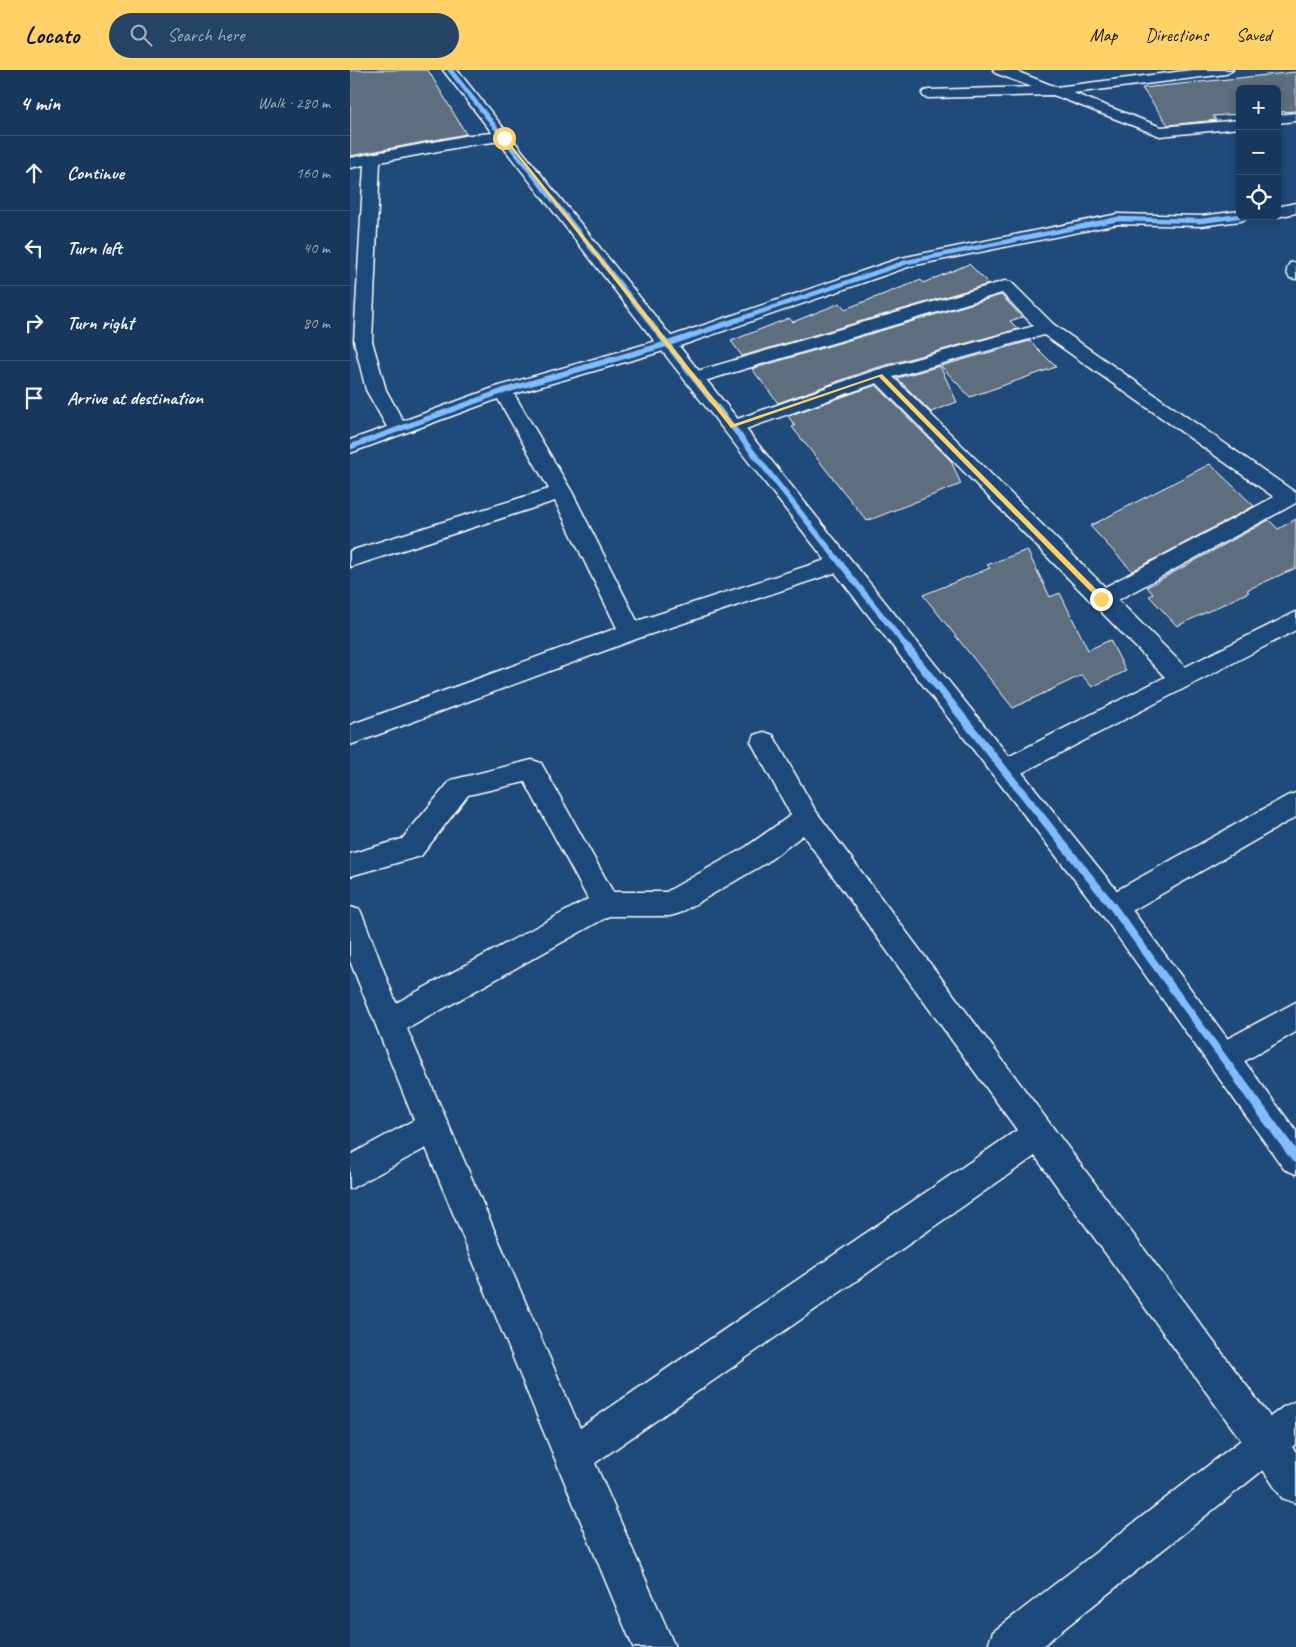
<!DOCTYPE html>
<meta charset="utf-8">
<style>
:root{--surface:#17385c;--page:#244365;--text:#f1f3f6;--muted:#9eacbb;--line:#365272;--accent:#ffd166}
body{margin:0;font-family:Caveat,sans-serif;background:var(--page);color:var(--text)}
.controls{position:absolute;right:15px;top:15px;display:grid;overflow:hidden;border-radius:8px;box-shadow:0 2px 8px #0003}
.controls button{width:45px;height:45px;display:grid;place-items:center;padding:0;border:0;border-bottom:1px solid var(--line);background:var(--surface);color:var(--text);font:25px sans-serif}
.stop{position:absolute;width:15px;height:15px;margin:-11px;border:4px solid #ffd166;border-radius:50%;background:#fff}
.stop.end{background:#ffd166;border-color:#fff;box-shadow:0 1px 5px #0008}
.list{margin:0;padding:0;list-style:none}
h2{display:flex;justify-content:space-between;align-items:center;height:65px;margin:0;padding:0 20px;font-size:21px}
h2 small{font-size:16px;font-weight:400;color:var(--muted)}
.list li{display:grid;grid-template-columns:32px 1fr auto;gap:15px;align-items:center;box-sizing:border-box;height:75px;padding:0 20px;border-top:1px solid var(--line)}
.list b{display:block;font-size:19px;white-space:nowrap}
.list em{font-size:16px;font-style:normal;color:var(--muted)}
.icon{flex:none;width:28px;height:28px;fill:none;stroke:currentColor;stroke-width:2;stroke-linecap:round;stroke-linejoin:round}
.map{position:relative;flex:none;width:946px;height:1577px;overflow:hidden}
header{display:flex;align-items:center;gap:30px;box-sizing:border-box;height:70px;padding:0 25px;background:var(--accent);color:#111}
header strong{font-size:24px}
nav{display:flex;gap:28px;margin-inline-start:auto;font-size:18px}
.search{width:350px;height:45px;background:var(--page);display:flex;align-items:center;gap:12px;box-sizing:border-box;padding:0 18px;border-radius:28px;color:var(--muted);font-size:19px}
main{display:flex}
aside{flex:1;background:var(--surface)}
.map>svg:first-child{display:block}
.building{fill:#5d6e7e;stroke:#fff}
.lines{fill:none;stroke-linecap:round;stroke-linejoin:round}
.street-casing{stroke:#fff;stroke-width:3}
.secondary-casing{stroke:#fff;stroke-width:3}
.street{fill:#1f4a7a;fill-rule:evenodd}
.secondary{fill:#1f4a7a;fill-rule:evenodd}
.cycleway-far3-casing{stroke:#1f4a7a;stroke-width:6}
.cycleway-far2-casing{stroke:#1f4a7a;stroke-width:8}
.cycleway-far1-casing{stroke:#1f4a7a;stroke-width:11}
.cycleway-casing{stroke:#1f4a7a;stroke-width:13}
.cycleway-far3{stroke:#80bcff;stroke-width:4.5}
.cycleway-far2{stroke:#80bcff;stroke-width:5.5}
.cycleway-far1{stroke:#80bcff;stroke-width:8}
.cycleway{stroke:#80bcff;stroke-width:10}
.route{fill:#ffd166}
</style>
<header>
<strong>Locato</strong>
<div class="search"><svg class="icon" aria-label="search" viewBox="0 0 24 24"><circle cx="10" cy="10" r="6"/><path d="M15 15l6 6"/></svg>Search here</div>
<nav><a>Map</a><a>Directions</a><a>Saved</a></nav>
</header>
<main>
<aside>
<h2>4 min<small>Walk · 280 m</small></h2>
<ul class="list">
<li><svg class="icon" aria-label="ahead" viewBox="0 0 24 24"><path d="M12 20V5M6 11l6-6 6 6"/></svg><div><b>Continue</b></div><em>160 m</em></li>
<li><svg class="icon" aria-label="left" viewBox="0 0 24 24"><path d="M17 20v-9H6M10 6l-5 5 5 5"/></svg><div><b>Turn left</b></div><em>40 m</em></li>
<li><svg class="icon" aria-label="right" viewBox="0 0 24 24"><path d="M7 20v-9h11M14 6l5 5-5 5"/></svg><div><b>Turn right</b></div><em>80 m</em></li>
<li><svg class="icon" aria-label="arrive" viewBox="0 0 24 24"><path d="M6 21V4h12l-3 4 3 4H6"/></svg><div><b>Arrive at destination</b></div></li>
</ul>
</aside>
<div class="map">
<svg width="946" height="1577" viewBox="0 0 946 1577">
<rect width="100%" height="100%" fill="#1f4a7a"/>
<filter id="ink" filterUnits="userSpaceOnUse"><feTurbulence type="fractalNoise" baseFrequency=".02" numOctaves="2"/><feDisplacementMap in="SourceGraphic" scale="10" xChannelSelector="R" yChannelSelector="G"/><feConvolveMatrix kernelMatrix="1 2 1 2 8 2 1 2 1" color-interpolation-filters="sRGB"/></filter>
<g filter="url(#ink)">
<path class="building" d="M0 0H78L116 64 0 86Z
M946 2V41L927 42V19H890V44L863 46 866 50 818 55 792 18Z
M619 194 639 214 392 286 381 271 439 248 443 252 490 233 495 239 571 210 573 213Z
M651 225 672 247 660 251 668 259 522 299 428 333 402 299Z
M680 271 706 297 620 327 591 296Z
M590 296 607 332 581 342 547 308Z
M526 315 601 391 611 414 517 451 442 357 445 356 438 346Z
M860 394 904 436 782 501 740 456Z
M946 449V498L897 520 899 522 827 556 799 526 803 524 797 517 919 450 928 459Z
M677 480 700 527 710 523 738 580 760 570 776 601 742 617 732 605 663 638 573 525 640 498 637 495Z"/>
<g class="lines">
<defs>
<path id="street" d="M643 0H663L706 17 842 0H883L876 4 723 23 811 57 890 50V58L810 66 703 25 579 28 574 27 572 24 574 21 579 20 682 17 645 3Z
M946 43V51L927 53V45Z
M154 62 159 64 162 67 159 70 120 75 30 92 22 271 36 320 53 351 146 317 310 270 551 188 768 144 851 146 890 141V146H898L896 149 890 151 851 156 768 154 561 196 324 278 164 324 222 422 287 551 491 485 499 488 502 493 499 498 289 568 0 675V655L267 558 205 431 0 497V481L199 419 148 329 0 383V370L37 357 16 320 4 271 14 95 0 98V88L120 65Z
M946 133V143L927 147 924 146H927V137Z
M946 192V209L940 208C936 203 936 198 940 193Z
M655 211 661 212 703 254 946 423V433L768 530 835 597 946 542V560L664 707 655 710 646 707 642 700 646 693 815 607 527 313 390 361 383 363 376 361 373 357 376 353 523 301 684 256 652 223 351 312 344 314 337 312 334 308 337 304ZM694 265 924 427 755 517 543 307Z
M414 662 423 665 465 740 920 1347 933 1337 946 1331V1374L942 1377 946 1382V1433L932 1428 913 1400 691 1577H637L643 1562 891 1370 685 1086 245 1393 325 1577H283L76 1078 0 1119V1085L64 1050 0 891V837L10 840 14 849 46 933 238 829 175 712 118 725 71 786 0 806V784L52 769 101 710 182 690 191 693 263 822H316L396 777 441 745 401 672 405 665ZM453 765 667 1060 230 1358 57 959 259 846H320L330 843 416 793Z
M946 723V747L773 846 763 849 753 846 749 837 753 828 937 726Z
M946 932V962L884 997 873 1001 862 997 858 987 862 977Z"/>
<path id="secondary" d="M93 0H107L773 828 946 1061V1104L934 1099 753 846Z"/>
</defs>
<use href="#street" class="street-casing"/>
<use href="#secondary" class="secondary-casing"/>
<use href="#street" class="street"/>
<use href="#secondary" class="secondary"/>
<defs>
<path id="cycleway-far3" d="M100 0 299 251
M384 251 557 192 768 149 851 151 890 146"/>
<path id="cycleway-far2" d="M298 250 559 580
M0 377 153 321 317 274 387 250"/>
<path id="cycleway-far1" d="M558 579 763 837 890 1011"/>
<path id="cycleway" d="M889 1010 946 1088"/>
</defs>
<use href="#cycleway-far3" class="cycleway-far3-casing"/>
<use href="#cycleway-far2" class="cycleway-far2-casing"/>
<use href="#cycleway-far1" class="cycleway-far1-casing"/>
<use href="#cycleway" class="cycleway-casing"/>
<use href="#cycleway-far3" class="cycleway-far3"/>
<use href="#cycleway-far2" class="cycleway-far2"/>
<use href="#cycleway-far1" class="cycleway-far1"/>
<use href="#cycleway" class="cycleway"/>
</g>
</g>
<path class="route" d="M152 67H155L384 354 532 304 754 527V530H749L529 307 381 358Z"/>
</svg>
<div class="controls">
<button>+</button>
<button>−</button>
<button><svg class="icon" aria-label="locate" viewBox="0 0 24 24"><circle cx="12" cy="12" r="6"/><path d="M12 2v4M12 18v4M2 12h4M18 12h4"/></svg></button>
</div>
<div class="stop" style="left:154px;top:68px"></div>
<div class="stop end" style="left:751px;top:529px"></div>
</div>
</main>
